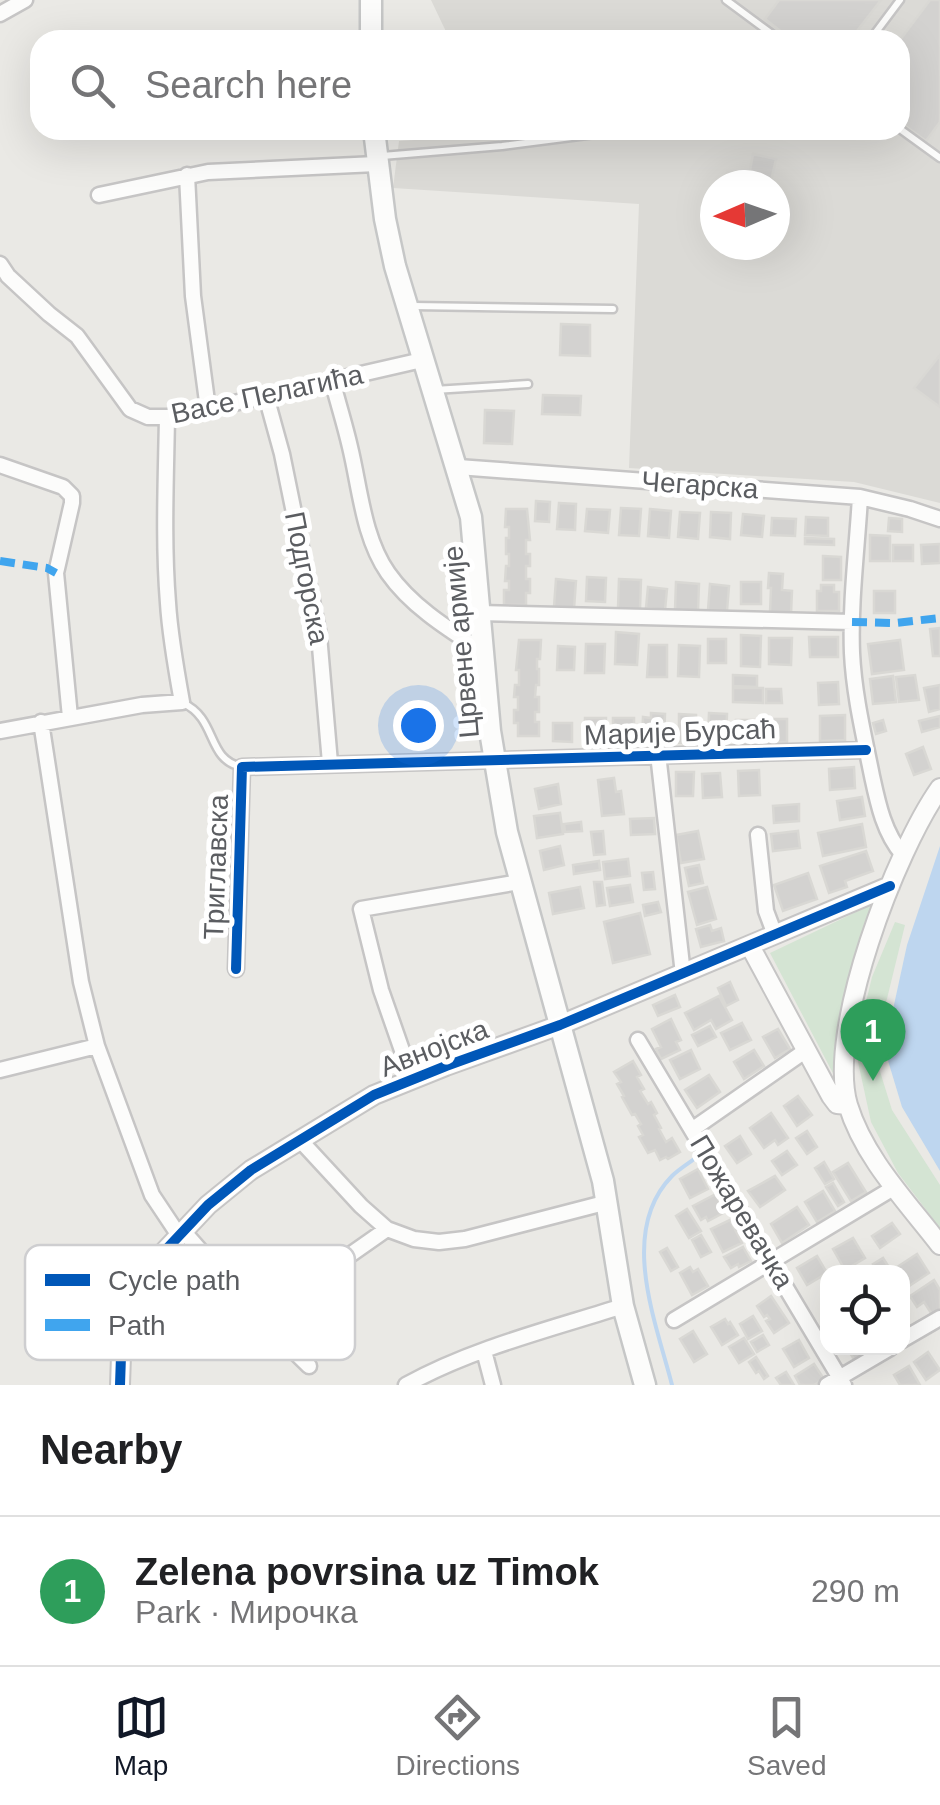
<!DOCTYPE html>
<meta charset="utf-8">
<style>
:root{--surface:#fff;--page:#f2f2f2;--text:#202124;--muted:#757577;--line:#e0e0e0;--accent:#111827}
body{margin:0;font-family:Arial,sans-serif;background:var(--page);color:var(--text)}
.controls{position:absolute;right:30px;bottom:30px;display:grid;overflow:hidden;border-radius:20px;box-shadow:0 10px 40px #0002}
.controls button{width:90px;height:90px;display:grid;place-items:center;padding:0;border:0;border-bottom:2px solid var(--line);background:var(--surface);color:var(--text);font:50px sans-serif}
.compass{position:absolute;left:700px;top:170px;width:90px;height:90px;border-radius:50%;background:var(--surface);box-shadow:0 10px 40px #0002;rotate:268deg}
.you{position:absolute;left:418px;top:725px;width:35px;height:35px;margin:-25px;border:8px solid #fff;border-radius:50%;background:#1a73e8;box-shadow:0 0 0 15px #1a73e833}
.badge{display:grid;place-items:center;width:65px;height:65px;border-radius:50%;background:var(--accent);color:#fff;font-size:32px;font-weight:700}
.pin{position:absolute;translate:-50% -82px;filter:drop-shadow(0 2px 5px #0008)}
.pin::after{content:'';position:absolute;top:52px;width:35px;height:30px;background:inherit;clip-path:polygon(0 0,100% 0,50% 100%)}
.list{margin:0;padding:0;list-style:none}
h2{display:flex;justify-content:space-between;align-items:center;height:130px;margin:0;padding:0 40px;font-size:42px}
h2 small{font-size:32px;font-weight:400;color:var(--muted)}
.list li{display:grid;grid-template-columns:65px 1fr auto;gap:30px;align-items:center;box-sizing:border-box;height:150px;padding:0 40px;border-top:2px solid var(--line)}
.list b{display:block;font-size:38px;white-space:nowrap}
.list p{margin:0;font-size:32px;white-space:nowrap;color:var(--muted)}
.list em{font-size:32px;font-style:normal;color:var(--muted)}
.icon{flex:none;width:55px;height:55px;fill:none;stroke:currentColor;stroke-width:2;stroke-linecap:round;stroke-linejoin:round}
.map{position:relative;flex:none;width:940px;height:1385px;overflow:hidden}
.search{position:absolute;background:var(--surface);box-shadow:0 10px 40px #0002;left:30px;right:30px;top:30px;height:110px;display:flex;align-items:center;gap:25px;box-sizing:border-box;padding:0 35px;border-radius:30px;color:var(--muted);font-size:38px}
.sheet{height:280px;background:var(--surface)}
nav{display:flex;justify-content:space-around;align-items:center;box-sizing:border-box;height:140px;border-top:2px solid var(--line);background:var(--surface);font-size:28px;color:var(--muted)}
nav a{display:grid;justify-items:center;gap:5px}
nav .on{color:var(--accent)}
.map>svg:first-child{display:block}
.industrial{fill:#dbdad6;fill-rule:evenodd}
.green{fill:#d4e4d3}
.water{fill:#bed6ef}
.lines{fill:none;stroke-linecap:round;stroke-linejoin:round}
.stream{stroke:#bed6ef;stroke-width:4}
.building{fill:#d3d2d0;stroke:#d9d8d4;stroke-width:2.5}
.service-casing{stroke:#c6c5c5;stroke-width:11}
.minor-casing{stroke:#c6c5c5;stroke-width:19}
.tertiary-casing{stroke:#c6c5c5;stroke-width:22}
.secondary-casing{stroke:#c6c7c7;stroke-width:25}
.service{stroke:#fcfcfb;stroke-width:6}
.minor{stroke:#fcfcfb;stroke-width:14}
.tertiary{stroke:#fcfcfb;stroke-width:18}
.secondary{stroke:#fcfcfb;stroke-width:20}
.quiet{stroke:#40a5ee;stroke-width:8;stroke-dasharray:15 8;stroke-linecap:butt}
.cycleway-casing{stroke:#fff;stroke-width:16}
.cycleway{stroke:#0057b8;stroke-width:10}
.labels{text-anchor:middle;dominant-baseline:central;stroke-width:10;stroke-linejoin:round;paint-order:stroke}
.street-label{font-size:28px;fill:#5b5d61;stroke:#fff}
.key{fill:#fff;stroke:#ceced0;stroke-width:2.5}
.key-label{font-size:28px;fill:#5b5d61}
</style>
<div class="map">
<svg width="940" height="1385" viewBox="0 0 940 1385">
<rect width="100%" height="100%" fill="#eae9e5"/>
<path class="industrial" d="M431 0H940V503L854 482 629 468 639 204 393 188 399 141 461 137 474 130H900V40H450ZM715 185H775V245H715Z"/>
<path class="green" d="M875 903 836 1079 770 953Z
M895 922 905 925 874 1052 892 1110 940 1185V1228L898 1173 871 1122 855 1048 872 977Z"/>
<path class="water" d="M940 846V1171L902 1107 886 1054 889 1028 907 945Z"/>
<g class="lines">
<path class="stream" d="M878 1034 891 1026
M672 1385C656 1322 618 1231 672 1176 679 1169 689 1163 697 1157"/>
</g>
<path class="building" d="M779 0H881L850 40H792L765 19Z
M930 0H940V122L926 141 900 122V40Z
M753 154 776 159 770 185 725 184 727 172 749 176Z
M561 324 590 325V356L560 355Z
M940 355V407L914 388Z
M543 395 581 396 580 415 542 414Z
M485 410 514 411 512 444 484 443Z
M536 501 550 502 549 522 535 521Z
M559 503 576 504 575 530 557 529Z
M621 508 641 509 639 536 619 535Z
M506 509H527L530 540H526V554H530V566H526V579H530V593H526V605H504V590H509V581H505L506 566H509V554H506V538H509V527H505Z
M587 509 610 510 608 533 585 531Z
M650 509 671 511 669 538 648 536Z
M680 512 700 513 698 539 678 537Z
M711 512 731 513 730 539 710 537Z
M743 514 764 516 762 537 741 535Z
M806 517 828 518V536L805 535Z
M772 518 796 519 795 536 771 535Z
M889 518 902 519V532L888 531Z
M870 535 890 536V561H870Z
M805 538 834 539V545L805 544Z
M940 544V563L922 564 921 545Z
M893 545H913V561H893Z
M823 556 841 557V580H823Z
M769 573 783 574 782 590 792 591 791 614 770 613 771 588H768Z
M587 577 606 578 605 602 586 601Z
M556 579 576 581 574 609 554 607Z
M619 579 641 580 640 609 618 608Z
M676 582 699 584 698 611 675 610Z
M741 582H761V604H741Z
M710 584 729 586 727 611 708 610Z
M821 585H834V592H839V611H817V591H821Z
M648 587 667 589 665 610 646 608Z
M874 591H895V613H874Z
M940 628V656H933L930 629Z
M616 632 639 634 637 665 615 664Z
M741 635 761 636 760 667 741 666Z
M809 637H838V657H810Z
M769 638H792L791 665 769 664Z
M708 639H726V663H708Z
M519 640H541L540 659H537V669H539V685H536L535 697H539V712H535V722H539V736H518V723H514V710H518V697H514L515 685H519V670H516Z
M900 640 904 670 872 674 868 644Z
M586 644H605L604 673H585Z
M649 645H667V677H647Z
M679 645 700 646 699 677 678 676Z
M558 646 575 647 574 670H557Z
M733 675 757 676V687L733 686Z
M915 675 919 700 899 702 896 677Z
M893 676 896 702 873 704 870 679Z
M838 682 839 704 819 705 818 683Z
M940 685V709L929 712 924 688Z
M733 688H763V703L733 702Z
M766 689H781L782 703H766Z
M651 713 665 714 664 740H642L643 717 651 718Z
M709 713 727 714 726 742H708Z
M679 714 696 715V743H679Z
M845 715V740L820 741V716Z
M940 716V727L922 732 919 721Z
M585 718H606L605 745 584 744Z
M613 718H634V739H613Z
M766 719H787V742H766Z
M736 720H757V743H735Z
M883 720 886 731 876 734 873 723Z
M553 723H572V742L553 741Z
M923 747 931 769 914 775 906 754Z
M854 767 855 788 830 790 829 769Z
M759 770 760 795 739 796 738 771Z
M676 772H694L693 796H676Z
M720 773 722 797 703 798 702 774Z
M614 778 616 792 621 791 624 814 602 816 598 780Z
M558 784 561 804 539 809 535 789Z
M862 797 865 816 840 820 837 801Z
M799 804V821L774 823 773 806Z
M560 813 563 834 537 838 534 816Z
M654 818 655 834 631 835 630 819Z
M581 822 582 831 565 832 564 824Z
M862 824 866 847 823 856 818 833Z
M603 831 605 854 594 855 591 832Z
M698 831 704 859 681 863 676 835Z
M798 831 800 848 773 851 771 834Z
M560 846 564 865 544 870 540 851Z
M866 851 873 871 845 881 847 887 829 893 820 866Z
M628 859 630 876 605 879 603 862Z
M599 861 600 870 574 874 573 865Z
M699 865 703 883 689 886 685 868Z
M653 872 655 889 644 890 642 873Z
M808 873 817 899 783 911 774 885Z
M594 882H602L605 905 597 906Z
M630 885 633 902 610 906 607 888Z
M580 887 584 908 553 914 549 893Z
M707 887 716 919 697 925 688 892Z
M658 902 661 912 645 916 643 905Z
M640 913 650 954 613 963 604 922Z
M710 925 712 931 721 928 724 941 701 947 696 929Z
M730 982 738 1000 726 1006 718 988Z
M675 995 680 1007 658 1016 653 1005Z
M719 996 732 1020 716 1029 711 1020 694 1030 685 1013Z
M671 1019 681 1040 676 1042 680 1050 661 1059 656 1049 661 1047 652 1029Z
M742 1023 751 1040 730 1050 721 1033Z
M710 1026 716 1037 698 1046 692 1035Z
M778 1029 790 1049 775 1058 763 1037Z
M691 1050 700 1069 680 1079 670 1060Z
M754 1050 764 1066 744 1079 734 1062Z
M633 1061 641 1075 637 1077 644 1089 640 1091 648 1104 651 1102 657 1113 654 1115 661 1128 659 1129 666 1142 672 1138 680 1152 668 1159 666 1157 660 1160 655 1150 648 1153 639 1137 643 1135 638 1126 641 1124 635 1114 632 1115 622 1097 624 1096 617 1084 621 1082 614 1072Z
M709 1075 720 1092 697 1108 685 1090Z
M798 1096 812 1115 797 1126 784 1106Z
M771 1113 788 1138 778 1145 775 1140 764 1148 750 1128Z
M807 1131 817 1147 807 1154 796 1138Z
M740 1136 751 1154 737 1163 725 1146Z
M787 1151 797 1165 782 1175 772 1161Z
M824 1162 834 1179 825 1184 815 1168Z
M848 1163 866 1192 851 1201 833 1172Z
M698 1169 708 1189 690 1198 680 1179Z
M775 1176 785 1190 760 1207 748 1191Z
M833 1183 844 1202 838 1206 826 1187Z
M823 1191 835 1211 817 1222 805 1202Z
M716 1194 725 1212 708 1221 706 1217 701 1220 693 1206Z
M797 1207 809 1225 782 1243 771 1224Z
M687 1209 701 1231 689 1238 676 1216Z
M730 1220 742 1243 723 1252 711 1229Z
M892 1223 900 1234 880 1248 872 1236Z
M701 1235 711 1252 701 1257 692 1240Z
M853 1238 865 1258 845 1270 833 1249Z
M743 1247 751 1261 739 1267 738 1264 731 1268 724 1257Z
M667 1248 678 1267 671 1271 660 1252Z
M917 1254 929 1273 906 1288 902 1283V1272H896L894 1269Z
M817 1256 827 1273 807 1285 797 1268Z
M883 1258 892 1272H879L873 1264Z
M690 1267 693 1272 698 1269 708 1286 692 1295 680 1273Z
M934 1280 940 1290V1312L933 1316 924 1302 917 1307 910 1296Z
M771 1296 789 1323 774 1333 766 1321 770 1319 767 1315 764 1317 757 1306Z
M753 1316 762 1331 748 1339 740 1324Z
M725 1319 728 1324 730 1322 738 1335 722 1345 711 1327Z
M693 1331 707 1354 694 1362 680 1339Z
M763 1335 769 1345 757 1352 751 1342Z
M744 1338 754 1354 739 1363 729 1347Z
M799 1340 809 1358 794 1367 783 1349Z
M847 1348H867L869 1352 855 1361Z
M928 1352 940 1370 926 1380 914 1362Z
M756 1357 768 1376 764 1379 759 1371 756 1373 749 1362Z
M814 1364 824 1379 814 1385H800L795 1376Z
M909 1366 920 1385H900L894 1375Z
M786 1372 794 1385H781L776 1378Z"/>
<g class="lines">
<defs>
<path id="service" d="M726 0 780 40
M870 40 900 0
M900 129 940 158
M382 156 502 146 626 130
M413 306 613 309
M434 390 528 384
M183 703C218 719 206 760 242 767"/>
<path id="minor" d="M0 14 25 0
M187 175 193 296 208 409
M99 195 208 172 376 164
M0 264 8 276 49 314 77 336 130 409 148 417H167L208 409 422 360
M332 380C338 403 345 425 350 447 360 488 363 537 388 573 411 606 448 629 482 651
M266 396 282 454 319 635 330 763
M0 465 63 487 72 496V503L56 573 70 717
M458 467 860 497 910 509 940 519
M860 497C857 549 850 602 852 653 854 695 864 736 872 776 878 804 884 833 903 855
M479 613 852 622
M41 722 81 982 97 1046 152 1195 180 1237
M0 731 142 705 182 702C176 669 170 636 168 603 163 541 166 478 167 417
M658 754 683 974
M758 835 766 911 775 935
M236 969 242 767 866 750
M638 1040 844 1385
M0 1070 97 1046
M412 1079 381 990 361 909 519 882
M693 1129 805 1051
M300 1140 361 1206 387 1229 414 1239 439 1242 465 1239 608 1202
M184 1232 260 1318 309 1366
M260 1318 387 1229
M674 1320 895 1187
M902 1340 940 1318
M484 1351 493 1385
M406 1385C473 1348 551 1329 623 1306
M827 1385 890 1348"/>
<path id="tertiary" d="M940 788C896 850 826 1031 848 1105 864 1158 907 1202 940 1245
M750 946 831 1096 837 1104 848 1105
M120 1385 122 1327 126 1308 145 1272 208 1205 251 1170 374 1095 446 1066 560 1025 890 886"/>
<path id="secondary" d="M371 0V40
M374 130 385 219 395 266 471 517 490 731 507 832 603 1181 623 1306 645 1385"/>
</defs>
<use href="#service" class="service-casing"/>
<use href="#minor" class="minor-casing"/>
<use href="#tertiary" class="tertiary-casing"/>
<use href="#secondary" class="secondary-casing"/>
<use href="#service" class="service"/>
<use href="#minor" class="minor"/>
<use href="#tertiary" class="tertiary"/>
<use href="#secondary" class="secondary"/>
<path class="quiet" d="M0 561 47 568 56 573
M852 622 895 623 940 618"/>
<defs>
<path id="cycleway" d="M236 969 242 767 866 750
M120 1385 122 1327 126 1308 145 1272 208 1205 251 1170 374 1095 446 1066 560 1025 890 886"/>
</defs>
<use href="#cycleway" class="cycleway-casing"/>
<use href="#cycleway" class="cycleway"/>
</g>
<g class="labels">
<g class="street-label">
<text transform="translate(267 394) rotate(-12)">Васе Пелагића</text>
<text transform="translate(700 485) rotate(4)">Чегарска</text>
<text transform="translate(307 578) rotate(79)">Подгорска</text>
<text transform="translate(461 642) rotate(-95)">Црвене армије</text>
<text transform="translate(680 732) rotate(-2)">Марије Бурсаћ</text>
<text transform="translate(216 867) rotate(-88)">Триглавска</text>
<text transform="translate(434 1048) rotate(-21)">Авнојска</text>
<text transform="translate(742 1212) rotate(59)">Пожаревачка</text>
</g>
</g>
<rect x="25" y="1245" width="330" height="115" rx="15" class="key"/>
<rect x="45" y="1274" width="45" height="12" fill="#0057b8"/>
<rect x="45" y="1319" width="45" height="12" fill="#40a5ee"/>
<g class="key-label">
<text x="108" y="1290">Cycle path</text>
<text x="108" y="1335">Path</text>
</g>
</svg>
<div class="controls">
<button><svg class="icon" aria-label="locate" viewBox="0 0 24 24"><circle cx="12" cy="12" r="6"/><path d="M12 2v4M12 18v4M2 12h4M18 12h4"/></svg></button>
</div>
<svg class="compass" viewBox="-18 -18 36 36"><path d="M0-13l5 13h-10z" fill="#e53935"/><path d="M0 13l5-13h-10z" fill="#757577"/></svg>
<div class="you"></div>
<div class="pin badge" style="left:873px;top:1081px;background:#2e9e5b">1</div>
<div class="search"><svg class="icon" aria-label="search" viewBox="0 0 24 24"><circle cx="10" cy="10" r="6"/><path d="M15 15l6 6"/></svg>Search here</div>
</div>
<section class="sheet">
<h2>Nearby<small></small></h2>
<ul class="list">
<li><span class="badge" style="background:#2e9e5b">1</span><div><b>Zelena povrsina uz Timok</b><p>Park · Мирочка</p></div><em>290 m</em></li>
</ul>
</section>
<nav>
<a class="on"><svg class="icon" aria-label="map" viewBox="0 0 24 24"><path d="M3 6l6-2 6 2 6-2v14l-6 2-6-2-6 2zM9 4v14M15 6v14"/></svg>Map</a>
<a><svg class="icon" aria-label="directions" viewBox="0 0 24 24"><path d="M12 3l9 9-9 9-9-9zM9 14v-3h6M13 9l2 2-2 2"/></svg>Directions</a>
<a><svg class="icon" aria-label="saved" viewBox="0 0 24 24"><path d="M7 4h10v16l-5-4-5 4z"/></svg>Saved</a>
</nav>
